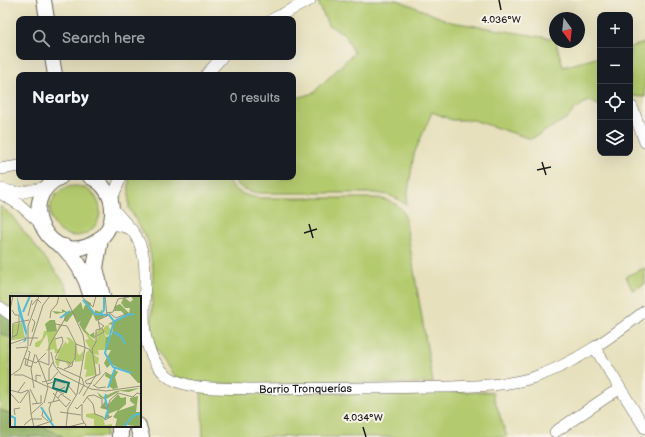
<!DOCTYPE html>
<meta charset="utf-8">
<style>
:root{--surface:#171b24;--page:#20242c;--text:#f1f3f6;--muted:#9ea1a6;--line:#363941}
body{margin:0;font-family:"Balsamiq Sans",sans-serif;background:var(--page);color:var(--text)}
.controls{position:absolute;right:12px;top:12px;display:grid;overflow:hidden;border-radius:8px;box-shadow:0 4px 16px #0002}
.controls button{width:36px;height:36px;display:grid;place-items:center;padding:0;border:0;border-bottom:1px solid var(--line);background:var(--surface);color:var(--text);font:20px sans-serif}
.compass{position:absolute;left:549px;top:12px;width:36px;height:36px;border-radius:50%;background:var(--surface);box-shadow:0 4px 16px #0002;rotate:165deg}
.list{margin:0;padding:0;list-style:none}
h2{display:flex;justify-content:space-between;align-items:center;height:52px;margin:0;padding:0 16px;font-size:17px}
h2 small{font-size:13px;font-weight:400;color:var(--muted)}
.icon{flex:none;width:22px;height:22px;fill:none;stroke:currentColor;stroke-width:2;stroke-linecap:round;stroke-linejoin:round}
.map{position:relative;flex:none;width:645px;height:437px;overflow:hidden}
.search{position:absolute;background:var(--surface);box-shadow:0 4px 16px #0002;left:16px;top:16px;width:280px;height:44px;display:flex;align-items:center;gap:10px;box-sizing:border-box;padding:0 14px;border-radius:8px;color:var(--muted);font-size:15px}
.panel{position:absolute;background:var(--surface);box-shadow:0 4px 16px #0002;left:16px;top:72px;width:280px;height:108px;border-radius:8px}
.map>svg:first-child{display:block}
.green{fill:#b3ca6e;stroke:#687345}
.forest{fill:#8eae61;stroke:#55653e}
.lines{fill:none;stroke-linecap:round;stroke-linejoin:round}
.minor-casing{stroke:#636154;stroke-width:12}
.major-casing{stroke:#636154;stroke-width:16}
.highway-casing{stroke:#636154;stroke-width:18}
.minor{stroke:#fff;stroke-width:11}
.major{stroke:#fff;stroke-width:14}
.highway{stroke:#fff;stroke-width:16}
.ticks{fill:none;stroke:#1c1c1c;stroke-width:1.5}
.labels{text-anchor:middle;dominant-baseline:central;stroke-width:4;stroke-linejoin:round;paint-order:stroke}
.street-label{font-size:11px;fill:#1c1c1c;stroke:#f7f3e8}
.inset-river{fill:none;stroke:#56bbd4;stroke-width:2}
.inset-road{fill:none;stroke:#96927c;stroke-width:1}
.view{fill:#0f766e;fill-opacity:0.15;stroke:#0f766e;stroke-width:2}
.inset-edge{fill:none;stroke:#1c1c1c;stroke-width:2}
.ticks-label{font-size:10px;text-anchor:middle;fill:#1c1c1c;stroke:#f7f3e8;stroke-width:4;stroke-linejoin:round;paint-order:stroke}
</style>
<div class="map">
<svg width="645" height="437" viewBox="0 0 645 437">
<rect width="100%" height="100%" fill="#f7f3e8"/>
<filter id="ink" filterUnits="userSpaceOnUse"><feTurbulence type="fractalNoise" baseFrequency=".025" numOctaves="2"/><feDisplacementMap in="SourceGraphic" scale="8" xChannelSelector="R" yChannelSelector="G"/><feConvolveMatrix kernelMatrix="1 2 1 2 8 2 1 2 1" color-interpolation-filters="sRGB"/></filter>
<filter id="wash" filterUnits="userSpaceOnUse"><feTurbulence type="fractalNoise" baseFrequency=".012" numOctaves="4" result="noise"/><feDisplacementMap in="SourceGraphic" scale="16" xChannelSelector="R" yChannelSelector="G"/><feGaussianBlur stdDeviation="0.9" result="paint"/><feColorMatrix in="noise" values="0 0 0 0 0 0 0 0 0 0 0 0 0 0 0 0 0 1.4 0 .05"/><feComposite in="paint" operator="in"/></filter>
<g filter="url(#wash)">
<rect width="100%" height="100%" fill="#e7e0bc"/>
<path class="green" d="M324 0H398L451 22 555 39 563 67 600 57V106L590 101 582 104 579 108H575L569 117 531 139 473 120H452L432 112 414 154 406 205C395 196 387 194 373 193H261C248 192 239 189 232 177H293V99L313 93 354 53 345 34 328 25 318 2Z
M645 43V97L632 96 630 98V47Z
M129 177H226C233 192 244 196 260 198H379C390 201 402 204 405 217L433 383 204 384 175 377 151 342 153 268 148 241 129 208Z
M50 211a25 25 0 1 1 50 0a25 25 0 1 1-50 0Z
M0 206 10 214 64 282 71 297H11V308L0 300Z
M645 268V284L632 290 626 276Z
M0 333 11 338V414L0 410Z
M201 392 337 393 492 392 507 437H203Z
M41 426H106V437H64Z"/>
<path class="forest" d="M0 311 11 318V338L0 333Z
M0 410 11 414V426H41L64 437H0Z"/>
</g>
<g filter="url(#ink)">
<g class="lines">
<defs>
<g id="minor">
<path d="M273 19 310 0"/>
<path d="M206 75 222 57"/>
<path d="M632 107 645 142"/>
<path d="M0 169 19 166"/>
<path d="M0 189 19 193 47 187"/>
<path d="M0 193 20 205 40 223"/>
<path d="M111 201 121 177"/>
<path d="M110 225H118L131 229 113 209"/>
<path id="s1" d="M131 229C164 269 123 330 163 372 172 382 187 385 199 387 217 389 235 388 252 389 288 389 325 388 361 388 390 388 418 387 447 387 476 386 507 386 535 377 576 363 611 337 645 311"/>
<path d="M0 307 11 315"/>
<path d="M595 348 645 428"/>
<path d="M555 432 611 394 620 389"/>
</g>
<path id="major" d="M44 0 47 19
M52 57 55 75
M61 177C12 199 51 272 97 241 107 235 113 222 112 210 112 195 103 183 90 177"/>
<path id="highway" d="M100 239 95 268 102 297
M64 247C78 261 86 275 91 294
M120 426V437
M138 426 141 437"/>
</defs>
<use href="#minor" class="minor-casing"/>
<use href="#major" class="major-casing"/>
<use href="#highway" class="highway-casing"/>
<use href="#minor" class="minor"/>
<use href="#major" class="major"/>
<use href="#highway" class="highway"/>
</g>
</g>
<path class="ticks" d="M499 0 501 10M542 162 546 175M537 170 551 167M309 224 313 238M304 233 317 229M363 427 366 437"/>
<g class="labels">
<g class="street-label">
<text stroke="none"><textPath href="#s1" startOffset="297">Barrio Tronquerías</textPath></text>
</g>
</g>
<g transform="translate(10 296)">
<rect width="131" height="131" fill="#e7e0bc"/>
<path d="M12 27 15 42 3 44V28ZM49 29H52L45 39 47 53H50L56 45 57 49 59 45 56 41 60 42 66 48 68 58 70 59 74 54 72 65 65 66V63L58 70 56 66 50 65 48 71 45 66 49 57H45L44 53 36 55 39 51 37 38 29 51H25V47L32 43 34 35H47ZM99 29V32L103 34 97 40 94 36 97 44 95 54H88L89 59 83 58 89 62 88 68H85L86 79 75 81 77 74 74 73 76 57 80 53 75 44 79 43 74 35 85 45 89 38 85 40 86 36 92 32 93 34 95 30ZM84 117 93 121 95 129 102 128V131H84V123L76 121V118Z" fill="#b3ca6e"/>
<path d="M121 0H131V87H128L119 77 101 68 97 72 94 67 101 54H95L96 41 101 40 103 34V29L98 28 115 19 111 15H104L105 10 110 8 119 17 120 12H115L111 7 114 1 120 6 123 4ZM72 3 81 7 80 13 85 18V14L90 16 92 13 91 18 97 19 86 25 83 18 75 34 80 39 84 36 85 43 74 36 69 28 71 25 68 27 63 18 57 26 54 25 55 16 46 18 42 15 52 16V13L57 16 62 15 71 6 73 14 75 9H78ZM40 24H45L47 35 37 36 35 28ZM105 74 108 76 105 81 108 92 103 93 99 90 100 83 95 80 96 76 101 79ZM130 92 119 96 110 95 96 103 98 109 108 98 111 102 116 101V108L108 115 125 109 120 105V102L128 100 126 116H131V131L118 129 105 131 107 123 103 121 108 114 98 118 101 122H95L98 114 90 112 96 104 90 101 87 96 93 101 106 95Z" fill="#8eae61"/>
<path d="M7 0 17 35 16 45 0 52 13 46 16 40 8 14Z" fill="#56bbd4"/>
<path class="inset-river" d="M73 4 85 18 99 19 104 25 95 57 103 71 121 77M13 16 20 0M91 18 94 14V1M50 22 60 15M105 25 119 18 124 19M103 36 111 40 115 48M98 92 105 72M31 111 44 131M1 120 5 122V131M95 123 98 114 95 102 96 98M114 131 123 120 131 117"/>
<path class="inset-road" d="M71 0 83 11 86 0M22 9 27 3 31 7M0 14 3 0M2 14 5 19H9V27M98 16 106 22 118 17M97 17 103 16 108 3 119 1M18 20 22 4M40 22 41 15 47 8 49 0M22 23 25 26 22 36M88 26 94 30 89 34M4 27 19 24M45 28 57 30 66 48 79 53 83 58M2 41 7 39 9 27M85 41 94 36 92 32M45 43 52 41 53 46 45 62M2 44 3 27M0 48 17 42H28M18 50V30L29 0M20 50 33 9 40 0M6 52 18 51M41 56 44 69 51 78 81 93 96 95 131 90M26 59 38 90M14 62 26 67 36 57M16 63 15 69 22 71M45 63 61 67M29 65 39 69V50L56 21M17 69 20 56 18 55M47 71 72 82 74 89 69 98M58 71 65 63 66 48M54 73 62 70 63 65M4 79H13L38 91M0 80 10 73 18 51M39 84V73L43 66M26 86V79L31 80M32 86 41 84 48 76M82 87 77 88 75 85 90 78 89 68M37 88 47 85 55 87M57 88 66 99M83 89 88 92 96 91M37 90 54 98M84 90 96 76M24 92 21 73 25 58M20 93 27 107M0 94 11 97 18 94M19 95 21 118M8 96 15 86M43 97 56 111 60 106M1 98 9 107M73 100 86 79 82 53 86 46V34L90 33 88 24 97 20 95 0M77 101 83 108 85 118 93 121 95 124 102 120M48 102 51 98 61 105M43 106 47 95 55 91M10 107 19 94M34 107 38 91M38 107 50 104M73 107 78 100 84 99 92 103V110L97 113 100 104 108 97 123 101 127 97 131 98M22 108 31 107V99M65 111 67 113 72 108V123L77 131M33 115 32 120 38 125M50 116 71 119M21 118 24 131M21 118 33 107M5 119 4 113 10 112M14 129 21 123H32M24 131 42 125 39 113 41 107M56 131 58 113 67 98 75 52 73 39 56 2M58 131 74 127"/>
<path class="view" d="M45 83 59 87 56 96 43 92Z"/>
<rect width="131" height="131" class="inset-edge"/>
</g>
<g class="ticks-label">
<text x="501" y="23">4.036°W</text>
<text x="363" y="421">4.034°W</text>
</g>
</svg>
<div class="controls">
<button>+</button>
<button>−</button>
<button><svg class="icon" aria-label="locate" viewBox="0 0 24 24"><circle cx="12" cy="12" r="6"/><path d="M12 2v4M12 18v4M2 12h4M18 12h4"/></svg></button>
<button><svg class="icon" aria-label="layers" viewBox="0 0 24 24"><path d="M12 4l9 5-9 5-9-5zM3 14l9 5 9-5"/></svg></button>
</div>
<svg class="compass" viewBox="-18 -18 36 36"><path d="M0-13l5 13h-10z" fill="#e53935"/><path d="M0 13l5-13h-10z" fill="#9ea1a6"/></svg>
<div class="search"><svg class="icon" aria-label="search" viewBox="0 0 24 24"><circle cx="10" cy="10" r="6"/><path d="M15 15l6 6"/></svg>Search here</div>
<section class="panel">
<h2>Nearby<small>0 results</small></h2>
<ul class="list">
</ul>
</section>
</div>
